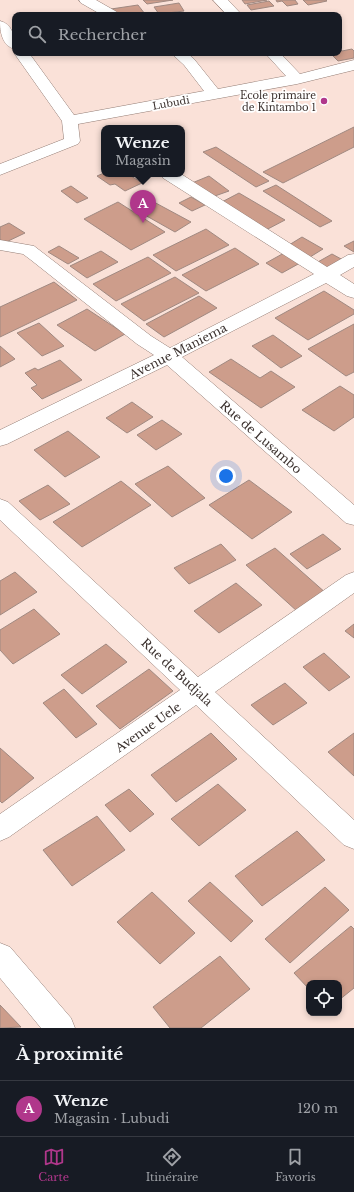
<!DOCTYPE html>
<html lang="fr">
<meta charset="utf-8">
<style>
:root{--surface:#171b24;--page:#20242c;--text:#f1f3f6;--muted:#9ea1a6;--line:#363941;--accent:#b0378b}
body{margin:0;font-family:"Libre Baskerville",serif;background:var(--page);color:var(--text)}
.controls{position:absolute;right:12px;bottom:12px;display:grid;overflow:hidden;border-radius:8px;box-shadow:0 2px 6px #0003}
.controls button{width:36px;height:36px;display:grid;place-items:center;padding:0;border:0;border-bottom:1px solid var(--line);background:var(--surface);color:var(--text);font:20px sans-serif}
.you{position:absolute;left:226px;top:476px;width:14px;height:14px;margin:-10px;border:3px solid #fff;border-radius:50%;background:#1a73e8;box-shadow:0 0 0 6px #1a73e833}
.badge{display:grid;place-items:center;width:26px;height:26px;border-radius:50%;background:var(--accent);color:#fff;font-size:13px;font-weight:700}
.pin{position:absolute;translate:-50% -33px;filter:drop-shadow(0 1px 2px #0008)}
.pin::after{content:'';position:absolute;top:21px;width:14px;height:12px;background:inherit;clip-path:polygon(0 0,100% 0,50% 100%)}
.popup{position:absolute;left:101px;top:125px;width:84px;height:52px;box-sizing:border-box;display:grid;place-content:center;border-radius:8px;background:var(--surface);filter:drop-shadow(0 1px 3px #0005);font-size:13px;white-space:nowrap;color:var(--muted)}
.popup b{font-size:15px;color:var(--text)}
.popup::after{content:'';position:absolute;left:50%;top:100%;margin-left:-8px;border:8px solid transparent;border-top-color:var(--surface)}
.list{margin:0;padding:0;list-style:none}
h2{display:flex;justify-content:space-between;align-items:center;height:52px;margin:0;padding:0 16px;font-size:17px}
h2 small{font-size:13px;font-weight:400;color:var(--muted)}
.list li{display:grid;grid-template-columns:26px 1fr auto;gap:12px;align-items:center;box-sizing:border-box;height:56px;padding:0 16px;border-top:1px solid var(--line)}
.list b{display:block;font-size:15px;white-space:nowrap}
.list p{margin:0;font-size:13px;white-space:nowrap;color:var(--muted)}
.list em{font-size:13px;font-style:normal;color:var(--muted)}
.icon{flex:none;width:22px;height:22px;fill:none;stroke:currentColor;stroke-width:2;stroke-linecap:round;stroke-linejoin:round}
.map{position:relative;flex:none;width:354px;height:1028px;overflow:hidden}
.search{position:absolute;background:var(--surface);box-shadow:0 2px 6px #0003;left:12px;right:12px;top:12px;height:44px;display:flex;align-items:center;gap:10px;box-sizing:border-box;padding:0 14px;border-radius:8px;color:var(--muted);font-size:15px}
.sheet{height:108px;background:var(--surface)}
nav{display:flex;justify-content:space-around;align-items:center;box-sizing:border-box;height:56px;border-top:1px solid var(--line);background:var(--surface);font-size:11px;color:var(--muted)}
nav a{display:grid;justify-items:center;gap:2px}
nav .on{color:var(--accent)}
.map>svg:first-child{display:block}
.building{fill:#cd9d8b;stroke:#a08981}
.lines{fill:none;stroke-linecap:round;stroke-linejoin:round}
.street-casing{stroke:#937d75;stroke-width:1}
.street{fill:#fff;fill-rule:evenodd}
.poi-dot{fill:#b0378b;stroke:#fff;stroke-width:1.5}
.labels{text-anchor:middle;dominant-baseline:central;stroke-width:3.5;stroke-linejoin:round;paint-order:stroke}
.far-poi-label{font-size:10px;fill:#3c322f;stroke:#fff;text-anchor:end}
.far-street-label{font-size:10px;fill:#3c322f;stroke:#fff}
.street-label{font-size:12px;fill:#3c322f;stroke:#fff}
</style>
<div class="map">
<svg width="354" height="1028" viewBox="0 0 354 1028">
<rect width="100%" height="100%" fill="#fae1d8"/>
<path class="building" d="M143 0H173L147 4Z
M242 0H267L245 4Z
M276 0H295L298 4 287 6 282 1 277 2Z
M303 0H326L327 1 308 5Z
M269 1 274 6 251 10 247 5Z
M179 3 184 11 159 14 154 7Z
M138 5 145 14 120 15 111 9Z
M339 47 342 51 352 49 354 51V58L338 61 330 53H339Z
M354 127V147L283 183 263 172Z
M216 147 269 181 256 187 203 152Z
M104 173 128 174 142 183 125 191 115 184 110 185 97 176Z
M209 176 229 191 212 197 192 183Z
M276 185 332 221 320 227 263 191Z
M71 186 88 198 77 203 61 191Z
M239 193 285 220 264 231 218 204Z
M191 197 205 205 192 211 179 203Z
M152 201 191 222 175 232 136 210Z
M118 202 165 232 131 250 84 219Z
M9 223 25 233 4 243 0 240V227Z
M206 229 229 245 176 271 153 255Z
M302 237 323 249 310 257 289 245Z
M354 241V252L344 246Z
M59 246 79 258 68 264 48 252Z
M235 248 259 264 206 291 182 275Z
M101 251 118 262 87 278 70 266Z
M284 253 300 263 282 273 266 263Z
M332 254 343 260 328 269 316 263Z
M148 257 171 273 116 301 93 284Z
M175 277 199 293 144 321 121 304Z
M54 282 77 300 0 337V307Z
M324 291 354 310V314L308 340 275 318Z
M199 296 217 308 164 337 146 324Z
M87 309 125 334 95 351 57 325Z
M39 323 64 346 42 356 17 333Z
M354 324V372L346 376 308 349Z
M273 335 302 356 281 368 252 346Z
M0 346 15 359 0 367Z
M231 359 260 378 271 371 295 387 261 408 209 372Z
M60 360 82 380 42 399 31 388 37 385 25 373 35 368 38 370Z
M340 386 354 395V417L334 431 302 410Z
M132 402 153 417 127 433 106 418Z
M162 420 182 434 156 450 137 435Z
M68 431 100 457 65 477 34 450Z
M168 466 205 498 172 517 135 484Z
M249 480 292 512 252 539 209 505Z
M121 481 151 505 82 547 53 522Z
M48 485 70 504 40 520 19 501Z
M323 534 341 549 307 569 290 554Z
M221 544 236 560 189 584 174 568Z
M275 548 327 594 298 612 246 565Z
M15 572 37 592 0 615V581Z
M236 583 262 605 219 633 194 611Z
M34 609 60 634 13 664 0 650V630Z
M354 624V638L345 631Z
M106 644 127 662 82 694 61 675Z
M324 653 350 677 329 691 303 667Z
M149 669 173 691 120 729 96 706Z
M285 683 307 703 273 725 251 705Z
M64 689 97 724 76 738 43 703Z
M211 733 237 759 176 802 151 775Z
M354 733V776L328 752Z
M0 748 34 778 2 803 0 801Z
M218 784 246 810 199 846 171 819Z
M129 789 154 814 130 832 105 805Z
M97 816 125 850 72 886 43 850Z
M297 831 325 860 262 906 235 876Z
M210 882 253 921 231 942 188 901Z
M325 887 349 910 290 963 265 939Z
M152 892 195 933 160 964 117 922Z
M351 926 354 929V988L339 1000V983H309V989L294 973Z
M220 956 250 989 201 1028H170L153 1007Z
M0 1005 21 1027 0 1028Z"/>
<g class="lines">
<defs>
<path id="street" d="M79 0H96L117 12 119 15H102L81 3Z
M213 0H228L242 15H227Z
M0 21C13 24 15 38 15 49 2 46 0 32 0 21Z
M15 51V53H29L74 115 204 91 184 65 171 53H187L194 59 218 89 286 76 265 53H280L300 74 354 60V70L297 84 78 124 80 141 78 144 0 175V164L64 139 62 121 14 53Z
M161 174H181L327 267 348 255 354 254V267L340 275 354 284V298L347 296 326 283 182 357 354 505V525L346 523 167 365 7 444 0 446V430L154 355 137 344 31 260 23 254 0 250V240L34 246 151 336 170 348 314 274 163 178Z
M0 499 8 502 198 677 346 575 354 572V593L215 692 354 820V849L344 845 196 705 9 837 0 841V814L180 690 0 520Z
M0 943 10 947 71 1018 75 1028H41L0 978Z"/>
</defs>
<use href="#street" class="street-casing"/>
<use href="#street" class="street"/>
</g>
<circle class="poi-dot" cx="324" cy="101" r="4"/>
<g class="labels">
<g class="far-poi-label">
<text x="316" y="95">Ecole primaire<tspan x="316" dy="12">de Kintambo 1</tspan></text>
</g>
<g class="far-street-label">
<text transform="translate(171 103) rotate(-10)">Lubudi</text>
</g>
<g class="street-label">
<text transform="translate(178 351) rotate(-27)">Avenue Maniema</text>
<text transform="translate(261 437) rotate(41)">Rue de Lusambo</text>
<text transform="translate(177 672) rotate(43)">Rue de Budjala</text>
<text transform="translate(148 727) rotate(-35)">Avenue Uele</text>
</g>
</g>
</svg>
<div class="controls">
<button><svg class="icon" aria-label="locate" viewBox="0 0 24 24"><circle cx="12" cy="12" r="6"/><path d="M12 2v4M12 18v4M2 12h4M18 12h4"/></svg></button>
</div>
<div class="you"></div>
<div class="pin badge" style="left:143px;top:223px">A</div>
<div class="popup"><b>Wenze</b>Magasin</div>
<div class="search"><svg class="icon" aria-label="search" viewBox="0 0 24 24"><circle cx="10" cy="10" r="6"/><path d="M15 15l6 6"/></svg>Rechercher</div>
</div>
<section class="sheet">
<h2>À proximité<small></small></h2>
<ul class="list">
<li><span class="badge">A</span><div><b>Wenze</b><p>Magasin · Lubudi</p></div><em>120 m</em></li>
</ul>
</section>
<nav>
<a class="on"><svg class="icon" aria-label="map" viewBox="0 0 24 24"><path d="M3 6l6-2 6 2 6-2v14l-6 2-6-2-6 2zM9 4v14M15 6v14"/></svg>Carte</a>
<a><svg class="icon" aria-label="directions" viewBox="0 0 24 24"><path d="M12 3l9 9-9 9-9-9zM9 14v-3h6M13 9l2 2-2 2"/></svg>Itinéraire</a>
<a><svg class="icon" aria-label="saved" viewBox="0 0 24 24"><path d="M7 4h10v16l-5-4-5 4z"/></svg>Favoris</a>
</nav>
